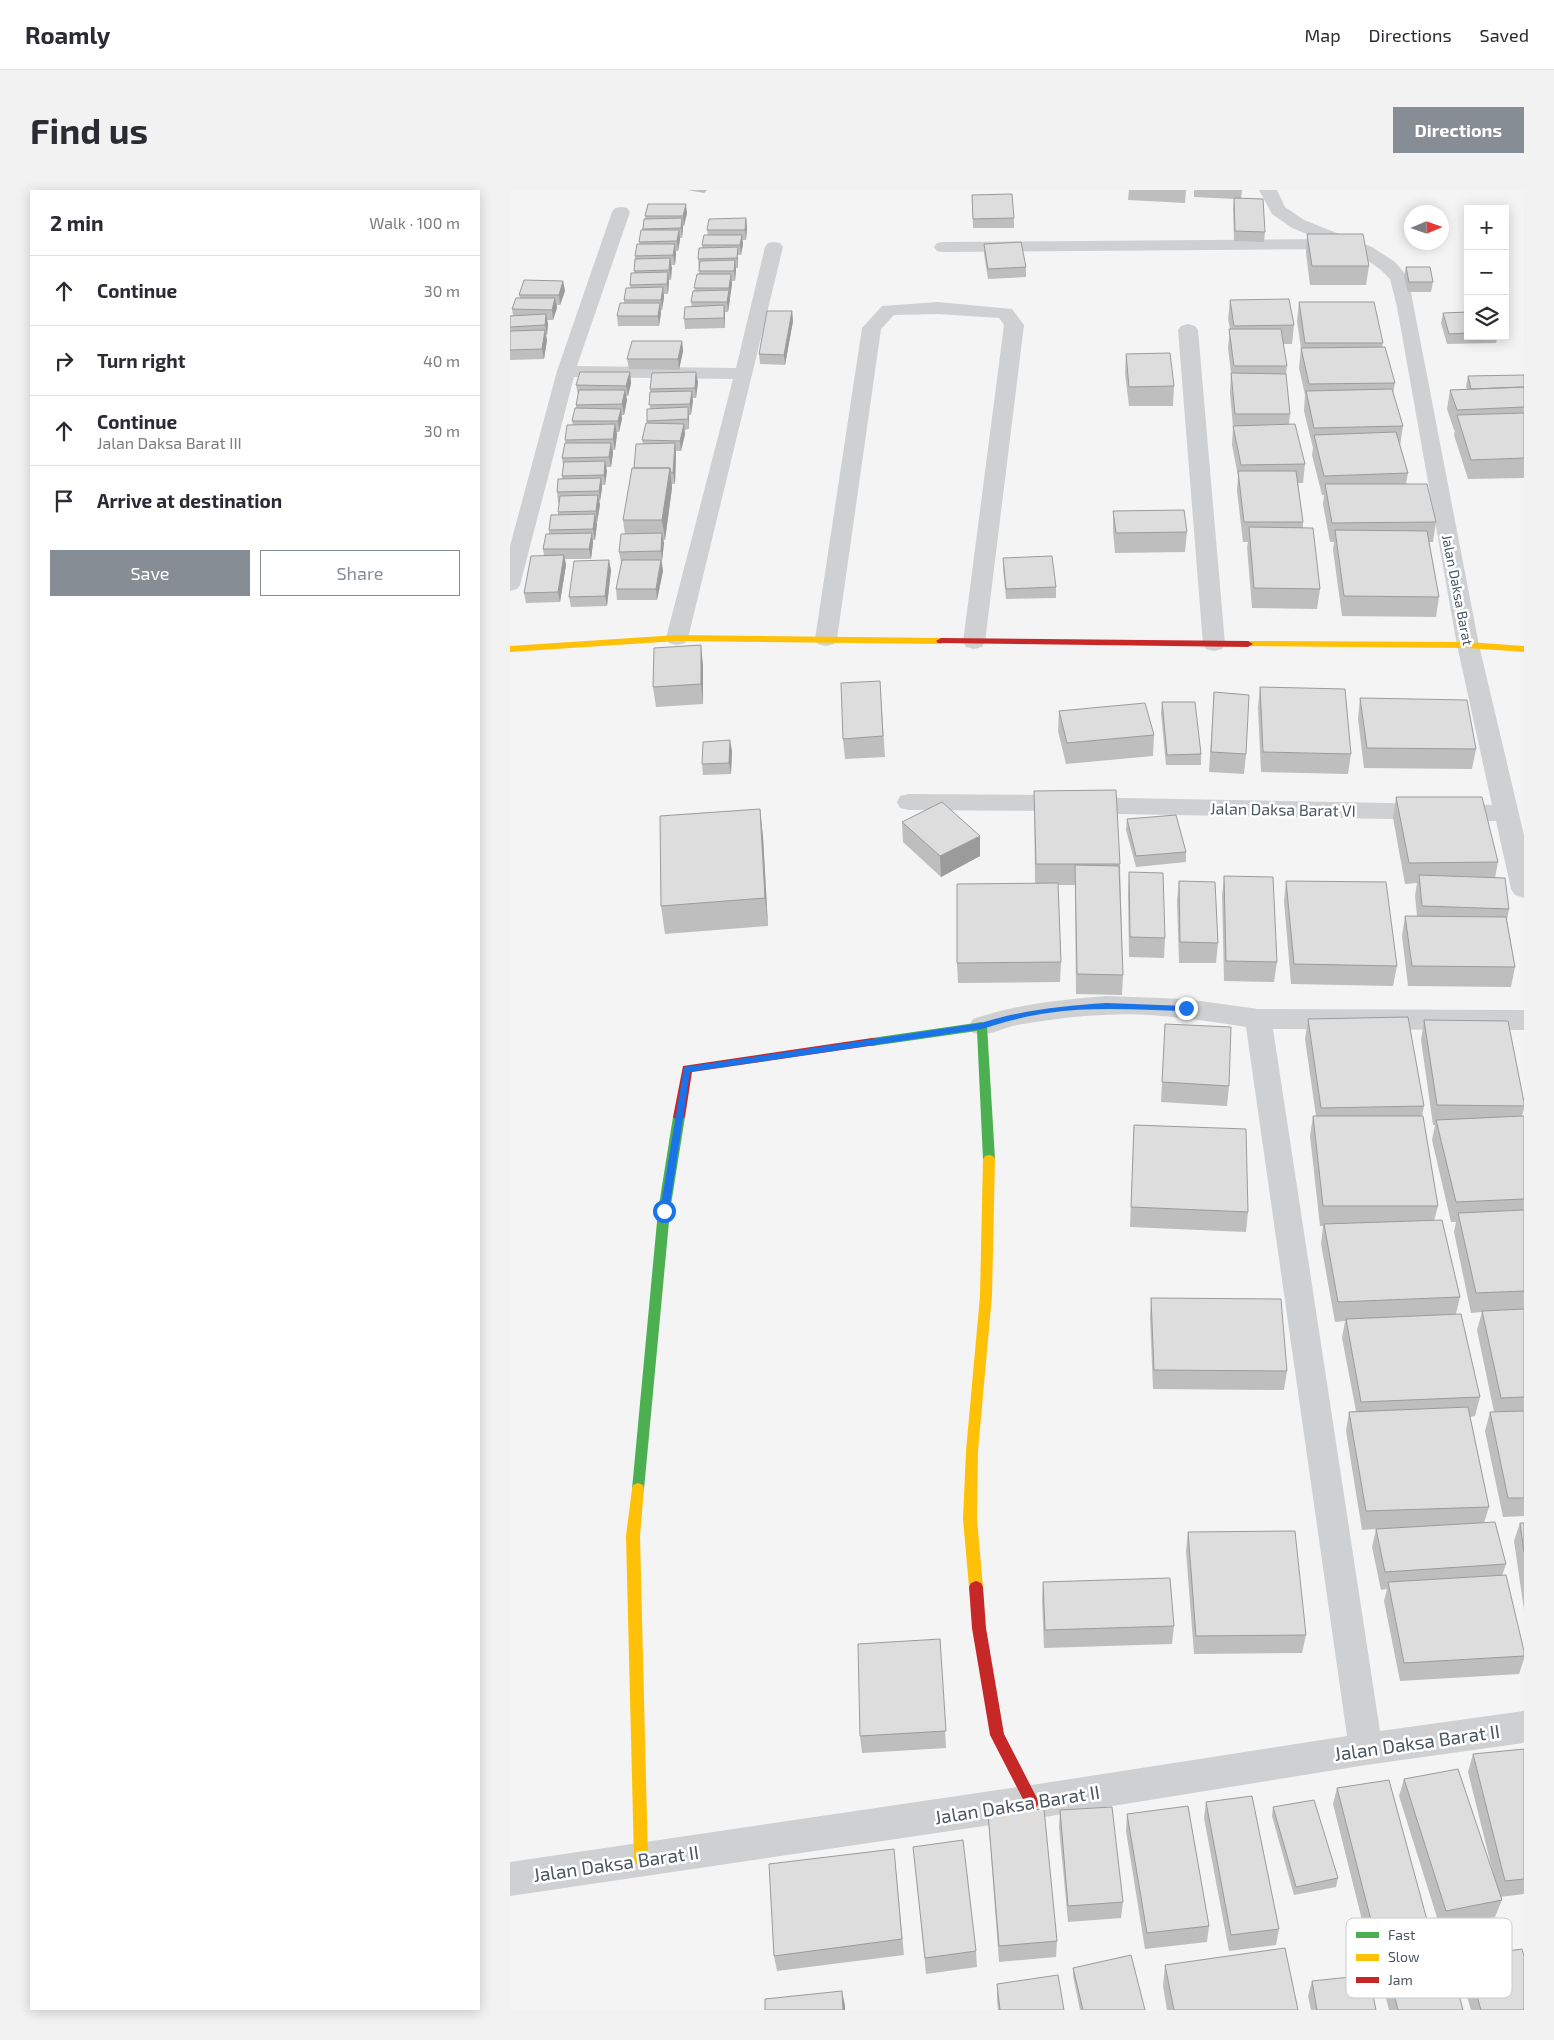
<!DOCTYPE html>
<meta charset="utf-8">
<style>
:root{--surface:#fff;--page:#f2f2f3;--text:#2b2b33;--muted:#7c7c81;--line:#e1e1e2;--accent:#868d94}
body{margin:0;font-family:"Exo 2",sans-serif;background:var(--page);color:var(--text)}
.controls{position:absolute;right:15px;top:15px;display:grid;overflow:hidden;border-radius:0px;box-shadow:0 2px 12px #0003}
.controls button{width:45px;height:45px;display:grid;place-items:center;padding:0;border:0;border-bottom:1px solid var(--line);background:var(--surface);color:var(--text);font:25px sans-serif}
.compass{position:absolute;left:894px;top:15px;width:45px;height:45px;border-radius:50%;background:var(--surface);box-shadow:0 2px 12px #0003;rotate:88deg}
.stop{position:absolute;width:15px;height:15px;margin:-11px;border:4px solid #1a73e8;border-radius:50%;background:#fff}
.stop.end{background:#1a73e8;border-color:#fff;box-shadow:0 1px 5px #0008}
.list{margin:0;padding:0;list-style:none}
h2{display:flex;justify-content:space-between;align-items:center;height:65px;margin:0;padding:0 20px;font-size:21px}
h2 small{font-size:16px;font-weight:400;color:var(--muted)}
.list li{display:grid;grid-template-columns:32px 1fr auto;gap:15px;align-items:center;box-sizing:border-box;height:70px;padding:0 20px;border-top:1px solid var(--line)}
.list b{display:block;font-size:19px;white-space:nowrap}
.list p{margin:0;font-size:16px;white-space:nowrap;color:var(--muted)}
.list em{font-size:16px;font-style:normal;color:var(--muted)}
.actions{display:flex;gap:10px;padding:15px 20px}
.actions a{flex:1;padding:11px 0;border:1px solid var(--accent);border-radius:0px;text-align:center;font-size:18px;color:var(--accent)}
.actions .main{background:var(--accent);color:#fff}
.icon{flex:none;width:28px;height:28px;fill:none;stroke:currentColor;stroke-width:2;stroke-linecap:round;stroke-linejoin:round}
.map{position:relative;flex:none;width:1014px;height:1820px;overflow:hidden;border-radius:0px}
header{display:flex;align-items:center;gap:30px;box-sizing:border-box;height:70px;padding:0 25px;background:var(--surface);border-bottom:1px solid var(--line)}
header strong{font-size:24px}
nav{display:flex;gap:28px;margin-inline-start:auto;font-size:18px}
.intro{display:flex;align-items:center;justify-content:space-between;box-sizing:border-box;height:120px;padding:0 30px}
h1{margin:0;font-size:35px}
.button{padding:12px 22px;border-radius:0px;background:var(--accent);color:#fff;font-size:18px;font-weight:700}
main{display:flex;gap:30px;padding:0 30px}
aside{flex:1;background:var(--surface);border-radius:0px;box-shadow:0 2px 12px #0003}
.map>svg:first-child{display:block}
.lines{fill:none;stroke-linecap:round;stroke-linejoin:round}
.lane{fill:#ced0d2;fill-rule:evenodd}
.street{fill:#ced0d2;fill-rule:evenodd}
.fast{fill:#4caf50;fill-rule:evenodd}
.slow{fill:#ffc107;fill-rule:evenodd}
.jam{fill:#c62828;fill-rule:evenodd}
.wall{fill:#bebebf}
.shaded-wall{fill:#9b9b9b}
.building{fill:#ddddde;stroke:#9b9b9b}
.route{fill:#1a73e8}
.labels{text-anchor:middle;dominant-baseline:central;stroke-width:5;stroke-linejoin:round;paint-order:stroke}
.far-street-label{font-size:14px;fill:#4a5661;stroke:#fff}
.street-label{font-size:16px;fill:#4a5661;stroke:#fff}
.near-street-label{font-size:19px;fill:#4a5661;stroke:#fff}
.key{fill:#fff;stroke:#c9ccd0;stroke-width:1}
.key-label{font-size:14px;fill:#4a5661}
</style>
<header>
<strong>Roamly</strong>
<nav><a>Map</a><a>Directions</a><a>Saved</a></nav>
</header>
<div class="intro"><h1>Find us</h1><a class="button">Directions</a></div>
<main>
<aside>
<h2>2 min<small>Walk · 100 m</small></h2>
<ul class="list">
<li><svg class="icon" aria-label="ahead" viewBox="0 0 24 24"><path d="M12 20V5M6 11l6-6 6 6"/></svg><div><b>Continue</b></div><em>30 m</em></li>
<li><svg class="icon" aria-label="right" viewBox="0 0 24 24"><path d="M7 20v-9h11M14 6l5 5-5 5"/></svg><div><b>Turn right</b></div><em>40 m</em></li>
<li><svg class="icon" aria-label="ahead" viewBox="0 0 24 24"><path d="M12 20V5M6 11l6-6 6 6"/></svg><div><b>Continue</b><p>Jalan Daksa Barat III</p></div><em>30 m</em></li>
<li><svg class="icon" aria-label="arrive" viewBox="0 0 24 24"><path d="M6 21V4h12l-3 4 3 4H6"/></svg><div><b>Arrive at destination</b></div></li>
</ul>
<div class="actions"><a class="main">Save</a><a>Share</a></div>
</aside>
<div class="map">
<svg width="1014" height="1820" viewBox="0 0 1014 1820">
<rect width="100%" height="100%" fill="#f4f4f4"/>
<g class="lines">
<path class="lane" d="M111 17 117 18 120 22 67 176 226 178 255 57 258 53 264 52 270 53 273 57 178 448 175 453 167 455 159 453 156 448 223 189 64 187 10 395 7 399 0 401V356L47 181 102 22 105 18Z"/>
<path class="street" d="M749 0H767L775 17 794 30 862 57 885 72 898 87 969 455 1014 645V708L1005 705 1001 699 986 631 554 623 547 621 399 620 390 618 387 612 390 606 399 604 550 605 558 607 982 615 947 455 887 117 880 89 871 80 850 65 831 57 824 59 433 62 427 61 424 57 427 53 433 52 809 49 782 38 762 24Z
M428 112 502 119 514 135 475 452 472 457 464 459 456 457 453 452 494 135 489 128 428 124 384 125 371 139 327 449 324 454 316 456 308 454 305 449 352 138 372 116Z
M678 134 685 136 688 140 715 454 712 459 704 461 696 459 693 454 668 140 671 136Z
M596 806 676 809 748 819 1014 820V840L763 839 870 1541 1014 1521V1553L856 1575 522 1629 0 1706V1672L522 1595 837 1546 736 837C689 830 642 822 594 825 565 826 536 830 507 835 491 838 478 848 463 843L459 836 463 829C507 814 549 810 596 806Z"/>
<path class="fast" d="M472 832 477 836 485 969 483 972H475L473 969 467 841 362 856 357 852 362 848Z
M169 923 175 927 160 1021 134 1299 133 1303 128 1305 123 1303 122 1299 148 1021 163 927Z"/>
<path class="slow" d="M167 445 431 448 436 451 431 454 167 451 0 462V456Z
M738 451 958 452 1014 456V462L958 458 735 456V452Z
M479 965 483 966 485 969 482 1106 468 1261 467 1329 473 1397 471 1401 466 1403 461 1401 459 1397 453 1329 456 1261 470 1106 473 969 475 966Z
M128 1293 133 1295 134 1299 130 1346 138 1669 136 1674 131 1676 126 1674 124 1669 116 1346 122 1299 123 1295Z"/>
<path class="jam" d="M431 448 738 451 743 454 738 457 428 453 426 451Z
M362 848 366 849 367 852 366 855 182 882 175 927 169 931 163 927 173 876Z
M466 1391 471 1393 473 1397 476 1438 494 1544 529 1612 527 1617 522 1619 517 1617 480 1545 462 1438 459 1397 461 1393Z"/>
</g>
<path class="wall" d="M177 0H197L194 3Z
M619 0H676L675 13 618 10Z
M684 0H732L731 9 755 42 754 52 724 51 723 18 724 9 684 7Z
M462 5 504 28V38H463Z
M177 23 174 36H173L172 48H170L168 61H166L165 75H161V90H159L158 104H154V107L152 120H151V123L149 136H108L107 126 114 113V110L120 98V95L124 83 125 66 130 54 129 52 135 29V26Z
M236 28 237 38 236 50H232L233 54 231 65H228V78H226L225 91H222V94L220 108H219L218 122H215V138L175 139 174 129 182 117 181 112 189 84 188 69 192 58V55L198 45 197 40Z
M797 44 859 76 856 95H800L796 63Z
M474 54 516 77V87L478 89 474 64Z
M896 77 923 92 921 102H898L894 87Z
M53 91 55 101 50 115H47V118L43 130H37L38 134 37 145H36L37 150 34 169 0 170V126L3 125 2 119 10 108 9 105Z
M720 110 784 135 782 154H773L777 176 776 186 780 224 779 234 795 274 793 293H788L793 332V338L810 399 807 419 742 418 737 357 738 352H733L727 301 728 286 722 255 723 237 720 203 721 183 718 158 720 139 718 129Z
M789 112 873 153 872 157 885 193 883 204 893 236 890 256 898 283 896 294 926 332 923 352H919L929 407 926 427 832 426 823 360 824 352H820L813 314 814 305H812L802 265 803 258 794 221 795 205 789 178 791 158 787 131Z
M282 121 283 131 275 175 250 174 249 164Z
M958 122V146H988L986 153 937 154 931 133 933 123Z
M172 151 173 161 169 180 119 179 117 169Z
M616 164 664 196 663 216H619L615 183Z
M120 182 121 193 118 206H116L117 210 114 225H111L112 229 109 242H106L107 244 105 260H103V263L101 277H96L97 281 95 295H92V298L90 311H89L90 315 87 332H86L87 334 85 350H83V353L81 369H55L56 375 50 412 16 413 14 403 34 365 33 359 39 344V340L48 325V322L49 313H48L47 302 52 289V286L53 275 52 268 55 253V250L63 235 62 231 66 218V215L68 205 66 195Z
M1014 185V288L958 289 944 245 945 240H944L937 219 940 200 957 199 956 196 958 186Z
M188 192 186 208H182L181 225H179V239L174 240 175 244 171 261H166L165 294H162V298L155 350H153L154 353 152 371 153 381 147 410H107L106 399 112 372H111L109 362 115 344 113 330 124 278 133 254 132 250 140 219V199Z
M603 321 677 342 675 362 605 363 603 341Z
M493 368 546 397V408L496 409 493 378Z
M101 380 97 416 61 417 59 407Z
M193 475V514L146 517 143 497Z
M370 491 375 567 335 569 333 549Z
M750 497 841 564 838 584 751 582 748 517Z
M704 502 736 564 734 584 699 582Z
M850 508 966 559 962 579 854 578 848 529Z
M652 512 691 564V575H656L651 523Z
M549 521 644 545 643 566 556 574 548 541Z
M222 561 221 584 193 585 192 574Z
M524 601 610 674 613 785 612 805 566 804 565 695H548L551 772 550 792 448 793 447 773 525 693Z
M886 607 988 672 985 688 999 719 997 730 1005 777 1001 797 898 796 892 746 895 726H907L905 706 907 693 895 694 883 628Z
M250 619 253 647 258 736 155 744 151 716Z
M617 629 676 662V672L626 677 616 640Z
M392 632 470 666 431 687 393 652Z
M619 682 655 748 654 768 619 767 618 702Z
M714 686 767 772 764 792 714 791 712 706Z
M669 691 708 753 706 773H669L667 711Z
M776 691 887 776 883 796 781 794 774 711Z
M798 829 914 916 912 926 928 1016 924 1031 950 1107 946 1124 970 1207 965 1226 960 1227 979 1317 974 1333 996 1374 992 1386 1014 1461V1469L1009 1484 890 1491 874 1411 877 1399 871 1400 862 1357 866 1339 852 1340 836 1241 839 1222 846 1221 832 1148 835 1131 825 1132 811 1054 813 1036H810L800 946 803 926H806L795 849Z
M914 830 1014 912V919L1012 926H1014V1326L993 1327 975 1241 980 1222H984L967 1140 972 1122 961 1123 944 1042 946 1032H941L922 950 925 935H923L911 850Z
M655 834 719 896 717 916 651 912Z
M624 935 738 1022 736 1042 620 1037Z
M641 1108 777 1181 774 1200 643 1199 640 1127Z
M1010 1333H1014V1420L1004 1351Z
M678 1342 796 1445 792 1463 684 1464 676 1361Z
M533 1392 664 1436 662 1454 534 1458 532 1410Z
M430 1449 436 1558 352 1563 350 1546Z
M1014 1559V1704L990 1707 992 1710 985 1727 930 1737 889 1606 894 1589 985 1691 958 1582 963 1564Z
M827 1598 917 1730 912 1746 858 1754 823 1614Z
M696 1612 769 1739 766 1755 719 1761 694 1628Z
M763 1617 828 1688 826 1697 784 1705 762 1626Z
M550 1620 613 1712 611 1728 558 1732 549 1637Z
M478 1623 547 1751 546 1767 489 1772 479 1639Z
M617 1624 699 1736 697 1752 635 1759 616 1641Z
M384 1659 394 1765 267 1781 264 1766Z
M405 1673 466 1761 467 1777 416 1784Z
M956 1767 1014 1820H961L950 1783Z
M655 1775 788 1820H657L653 1796Z
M563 1778 635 1820H570L563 1786Z
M880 1788 953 1820H879L875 1804Z
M802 1791 866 1820H801L798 1806Z
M487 1794 554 1820H488L487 1810Z"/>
<path class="shaded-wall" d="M176 14 177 23 174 36 173 26Z
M172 28 173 38 172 48 171 38Z
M236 28 237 38 236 50 235 40Z
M169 40 170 50 168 61 167 51Z
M232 45 233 54 231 65 230 55Z
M165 54 166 64 165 75 163 65Z
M228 57V78L227 68Z
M160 68 162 78 161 90 159 80Z
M225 70 226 80 225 91 224 81Z
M158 82 159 92 158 104 157 94Z
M221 84 222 94 220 108 219 98Z
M53 91 55 101 50 115 49 105Z
M153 97 154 107 152 120 151 110Z
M219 100 220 110 218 122 217 112Z
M45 108 47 118 43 130 42 120Z
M150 113 151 123 149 136 148 126Z
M214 115 215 125V138L214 128Z
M282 121 283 131 275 175 274 165Z
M36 124 38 134 37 145 35 135Z
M35 140 37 150 34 169 32 159Z
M172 151 173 161 169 180 168 169Z
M120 182 121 193 118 206 116 196Z
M186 182 188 192 186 208 185 198Z
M115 200 117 210 114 225 112 214Z
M182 201 183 211 181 225 180 214Z
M178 217 179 227V239L178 229Z
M111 219 112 229 109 242 108 231Z
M105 234 107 244 105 260 103 249Z
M174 234 175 244 171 261 170 251Z
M101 253 103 263 101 277 99 267Z
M165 253 166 263 165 294 163 283Z
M95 271 97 281 95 295 94 285Z
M160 278 162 298 155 350 152 330Z
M91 288 92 298 90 311 89 301Z
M88 305 90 315 87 332 86 321Z
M85 324 87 334 85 350 83 339Z
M82 343 83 353 81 369 79 359Z
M152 343 154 353 152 371 151 361Z
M54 365 56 375 50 412 48 402Z
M99 370 101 380 97 416 95 406Z
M151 370 153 381 147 410 146 399Z
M191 455 193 475V514L191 494Z
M220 550 222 561 221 584 219 573Z
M250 619 253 647 258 736 255 708Z
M470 646V666L431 687 430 666Z
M332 1801 335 1816V1820H333Z"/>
<path class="building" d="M502 4 504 28 463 29 462 5Z
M724 8 753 9 755 42 725 41Z
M138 14H176L173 26H135Z
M172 28 171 38 133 39 134 29Z
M236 28 235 40H197L199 29Z
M131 40H169L167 51 129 52Z
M797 44H853L859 76H802Z
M194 45H232L230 55H192Z
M511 52 516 77 478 79 474 54Z
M127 54H165L163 65 125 66Z
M228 57 227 68 188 69 189 58Z
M160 68 159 80 124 81 125 69Z
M225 70 224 81H189L190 71Z
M896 77H920L923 92H899Z
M158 82 157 94 120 95 121 83Z
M187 84H221L219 98H184Z
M14 90 53 91 49 105H9Z
M153 97 151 110H114L116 98Z
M219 100 217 112H181L183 101Z
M6 108H45L42 120 2 119Z
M779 109 784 135 724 136 720 110Z
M789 112H864L873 153H795Z
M110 113H150L148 126H107Z
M214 115V128L174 129 175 117Z
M257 121H282L274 165 249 164Z
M958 122V143L939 144 933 123Z
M36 124 35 135 0 137V126Z
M719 139H771L777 176H724Z
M35 140 32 159 0 160V141Z
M122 151H172L168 169H117Z
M875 157 885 193 799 194 791 158Z
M660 163 664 196 619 197 616 164Z
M70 182H120L116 196 66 195Z
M186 182 185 198 140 199 142 183Z
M721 183 776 184 780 224H725Z
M1014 185V197L961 199 958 186Z
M1014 197V217L947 220 940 200Z
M882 199 893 236 804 238 796 201Z
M69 200H115L112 214 66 215Z
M182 201 180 214 139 215 140 202Z
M178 217V229L137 231V219Z
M65 218 111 219 108 231H62Z
M1014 223V268L961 270 947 225Z
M136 233 174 234 170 251 132 250Z
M105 234 103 249 55 250 57 235Z
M785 234 795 274 731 275 723 236Z
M886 242 898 283 814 286 804 245Z
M55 253H101L99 267 52 268Z
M165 253 163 283H161L160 278H124L126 254Z
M95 271 94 285 52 286 54 272Z
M122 278H160L152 330H113Z
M728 281H786L793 332H734Z
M91 288 89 301 47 302 48 289Z
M815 294H917L926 332 822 333Z
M88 305 86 321 48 322 50 306Z
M674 320 677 342 606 343 603 321Z
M85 324 83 339 39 340 41 325Z
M739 337 803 338 810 399 744 398Z
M825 340 917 341 929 407 834 406Z
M82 343 79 359H33L36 344Z
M152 343 151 361 109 362 111 344Z
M54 365 48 402 14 403 21 366Z
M542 366 546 397 496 399 493 368Z
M99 370 95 406 59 407 64 371Z
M112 370H151L146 399H106Z
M191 455V494L143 497 144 458Z
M370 491 373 546 333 549 331 493Z
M750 497 835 499 841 564 753 562Z
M704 502 739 505 736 564 701 562Z
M850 508 957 510 966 559 857 558Z
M652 512H685L691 564 657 565Z
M635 513 644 545 557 553 549 521Z
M220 550 219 573 192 574 193 552Z
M606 600 610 674H526L524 601Z
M886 607H972L988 672 899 673Z
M432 612 470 646 430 666 392 632Z
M250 619 255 708 151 716 150 626Z
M666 625 676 662 626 666 617 629Z
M565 675 609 676 613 785 567 784Z
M619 682 653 683 655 748 620 747Z
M909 685 995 688 999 719 912 716Z
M714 686 763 687 767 772 716 771Z
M669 691 705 692 708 753 670 752Z
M776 691 876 692 887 776 784 774Z
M548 693 551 772 447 773V694Z
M895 726 996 727 1005 777 902 776Z
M898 827 914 916 811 918 798 829Z
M914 830 998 831 1014 912V916L927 915Z
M655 834 721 837 719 896 652 892Z
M803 926H913L928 1016H813Z
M1014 926V1009L946 1012 926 930Z
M624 935 736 939 738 1022 621 1017Z
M1014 1020V1101L966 1103 948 1023Z
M932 1030 950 1107 828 1112 814 1034Z
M641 1108 771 1109 777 1181 644 1180Z
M1014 1119V1207L991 1208 972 1121Z
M951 1124 970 1207 851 1212 836 1129Z
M958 1217 979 1317 856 1321 839 1222Z
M1014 1221V1308H998L980 1222Z
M985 1332 996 1374 875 1382 866 1339Z
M1010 1333H1014V1362Z
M785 1341 796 1445 686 1446 678 1342Z
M996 1385 1014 1461V1466L894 1473 878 1392Z
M660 1388 664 1436 535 1440 533 1392Z
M430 1449 436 1541 350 1546 348 1454Z
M1014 1559V1689L995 1691 963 1564Z
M948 1579 992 1710 936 1721 894 1589Z
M879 1590 917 1730 863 1738 827 1598Z
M742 1606 769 1739 721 1745 696 1612Z
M804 1610 828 1688 786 1697 763 1617Z
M678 1616 699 1736 637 1743 617 1624Z
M602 1617 613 1712 558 1716 550 1620Z
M534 1619 547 1751 489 1756 478 1623Z
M453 1650 466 1761 415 1768 403 1657Z
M384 1659 392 1749 264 1766 259 1674Z
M775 1758 788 1820H664L655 1775Z
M1012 1759 1014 1766V1820H971L956 1767Z
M621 1765 635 1820H573L563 1778Z
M942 1778 953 1820H888L880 1788Z
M548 1785 554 1820H490L487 1794Z
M859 1785 866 1820H807L802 1791Z
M332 1801 333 1820H255V1809Z"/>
<path class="route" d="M596 813 676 816 680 818 676 821C630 820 584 816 538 823 515 826 494 832 472 839L180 882 159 1021 154 1024 150 1021 174 877 471 833C512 820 553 816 596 813Z"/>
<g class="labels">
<g class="far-street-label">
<text transform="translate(948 400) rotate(79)">Jalan Daksa Barat</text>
</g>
<g class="street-label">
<text transform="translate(773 619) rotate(1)">Jalan Daksa Barat VI</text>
</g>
<g class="near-street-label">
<text transform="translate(907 1552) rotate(-8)">Jalan Daksa Barat II</text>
<text transform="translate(507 1614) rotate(-9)">Jalan Daksa Barat II</text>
<text transform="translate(106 1673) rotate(-8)">Jalan Daksa Barat II</text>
</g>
</g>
<rect x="836" y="1728" width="166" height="80" rx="8" class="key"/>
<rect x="846" y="1742" width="23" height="6" fill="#4caf50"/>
<rect x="846" y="1764" width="23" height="7" fill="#ffc107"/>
<rect x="846" y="1787" width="23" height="6" fill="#c62828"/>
<g class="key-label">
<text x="878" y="1750">Fast</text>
<text x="878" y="1772">Slow</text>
<text x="878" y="1795">Jam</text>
</g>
</svg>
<div class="controls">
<button>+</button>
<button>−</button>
<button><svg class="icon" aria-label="layers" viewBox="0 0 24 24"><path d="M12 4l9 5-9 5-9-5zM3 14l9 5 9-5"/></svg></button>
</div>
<svg class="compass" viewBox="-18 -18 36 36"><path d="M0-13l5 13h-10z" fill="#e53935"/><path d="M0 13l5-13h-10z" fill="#7c7c81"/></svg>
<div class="stop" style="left:154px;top:1021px"></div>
<div class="stop end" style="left:676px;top:818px"></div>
</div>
</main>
